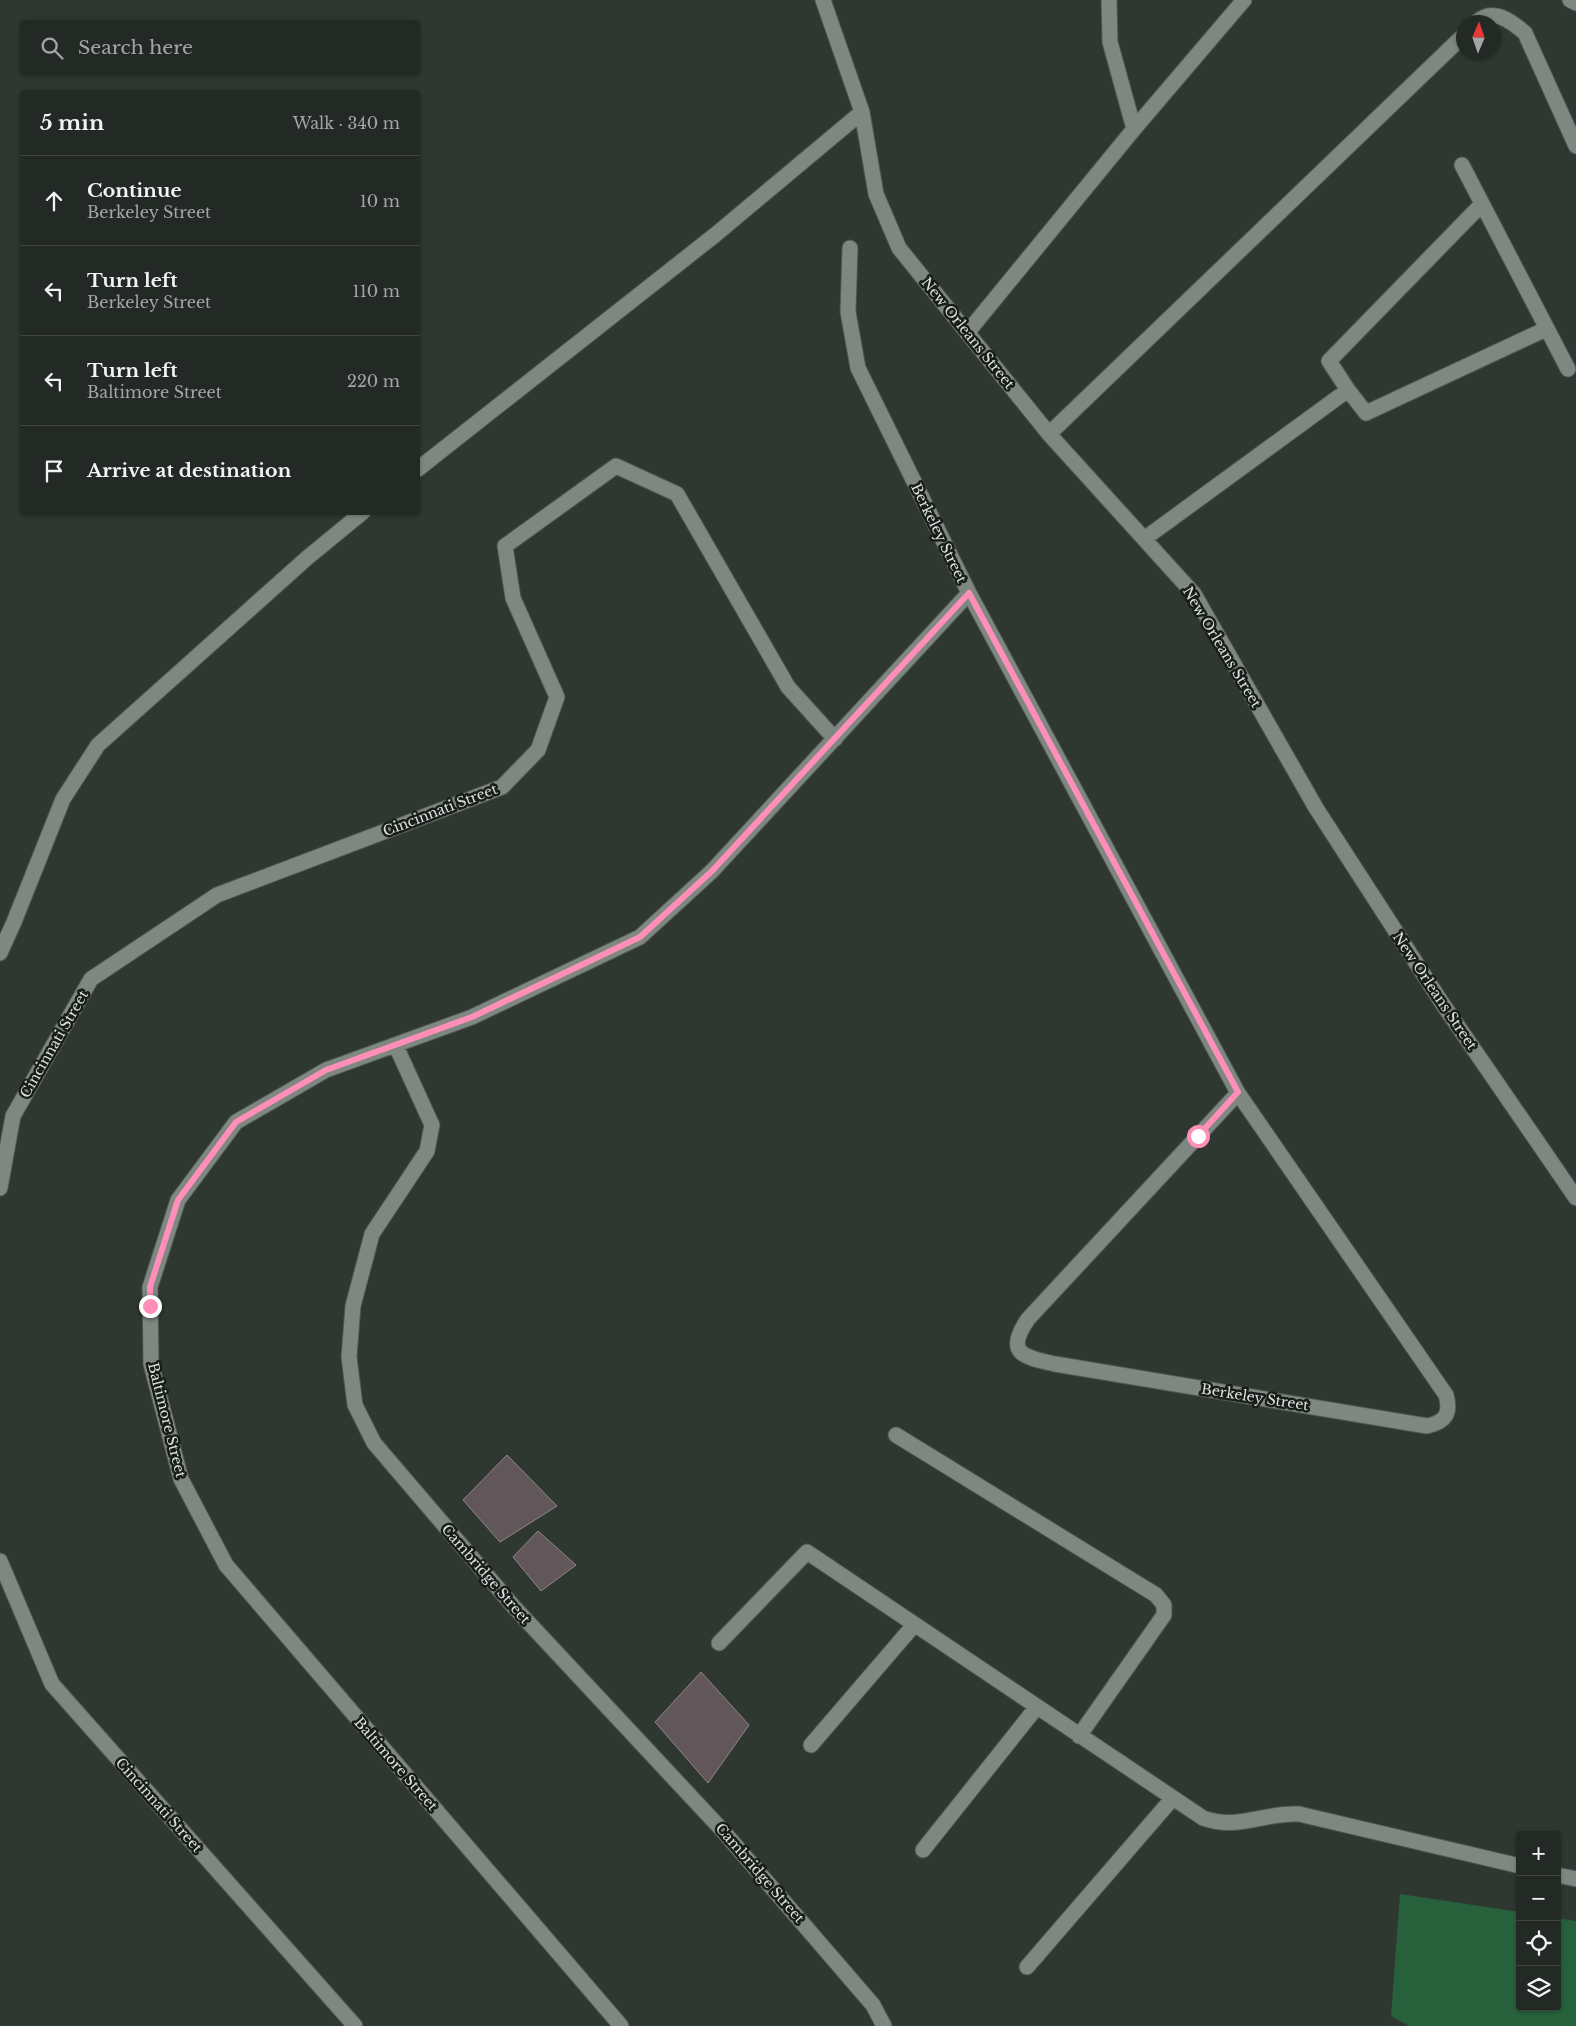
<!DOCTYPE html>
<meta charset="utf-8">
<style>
:root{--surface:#232925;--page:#2f3532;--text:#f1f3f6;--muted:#a3a6a7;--line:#404542}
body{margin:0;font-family:"Libre Baskerville",serif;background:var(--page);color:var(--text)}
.controls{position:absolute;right:15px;bottom:15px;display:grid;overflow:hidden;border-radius:5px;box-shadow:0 1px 4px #0004}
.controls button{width:45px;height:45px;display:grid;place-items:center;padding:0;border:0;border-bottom:1px solid var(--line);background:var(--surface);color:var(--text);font:25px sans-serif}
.compass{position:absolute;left:1456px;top:15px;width:45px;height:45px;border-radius:50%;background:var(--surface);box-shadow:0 1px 4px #0004;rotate:2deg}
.stop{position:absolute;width:15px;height:15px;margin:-11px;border:4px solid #ff8eb9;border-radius:50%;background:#fff}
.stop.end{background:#ff8eb9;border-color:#fff;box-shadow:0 1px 5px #0008}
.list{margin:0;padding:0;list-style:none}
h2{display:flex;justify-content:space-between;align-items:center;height:65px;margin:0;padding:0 20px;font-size:21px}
h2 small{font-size:16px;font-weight:400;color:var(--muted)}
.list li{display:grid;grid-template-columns:32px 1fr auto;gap:15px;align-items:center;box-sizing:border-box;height:90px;padding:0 20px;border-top:1px solid var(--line)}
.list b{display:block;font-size:19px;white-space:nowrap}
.list p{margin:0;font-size:16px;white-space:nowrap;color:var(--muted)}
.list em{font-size:16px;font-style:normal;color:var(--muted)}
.icon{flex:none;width:28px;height:28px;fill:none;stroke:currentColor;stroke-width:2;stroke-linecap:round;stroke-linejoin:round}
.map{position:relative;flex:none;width:1576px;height:2026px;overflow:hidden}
.search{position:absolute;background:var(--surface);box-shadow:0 1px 4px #0004;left:20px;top:20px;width:400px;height:55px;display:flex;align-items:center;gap:12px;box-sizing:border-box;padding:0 18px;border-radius:5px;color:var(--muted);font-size:19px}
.panel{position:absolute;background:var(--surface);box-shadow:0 1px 4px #0004;left:20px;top:90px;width:400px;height:425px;border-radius:5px}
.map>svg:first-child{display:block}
.green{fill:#26613c}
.building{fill:#61565a;stroke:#928689}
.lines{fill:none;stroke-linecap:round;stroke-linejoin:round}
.service-casing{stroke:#4e5550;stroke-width:17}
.minor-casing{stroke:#4e5550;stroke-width:17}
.service{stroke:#7e8780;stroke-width:15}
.minor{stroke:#7e8780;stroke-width:15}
.route{stroke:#ff8eb9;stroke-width:6}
.labels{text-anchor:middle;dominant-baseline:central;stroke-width:5;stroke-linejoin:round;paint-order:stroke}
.street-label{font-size:14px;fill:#dce1dd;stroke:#191d1a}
</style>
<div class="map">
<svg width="1576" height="2026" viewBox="0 0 1576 2026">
<rect width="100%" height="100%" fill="#2f3731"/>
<path class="green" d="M1400 1894 1520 1912V2007H1557V1918L1576 1921V2026H1409L1391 2016Z"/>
<path class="building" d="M507 1455 557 1506 500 1542 463 1500Z
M538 1531 576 1565 541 1591 513 1557Z
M701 1672 749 1725 708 1783 655 1722Z"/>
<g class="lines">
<defs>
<path id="service" d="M1570 0 1576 3"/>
<path id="minor" d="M823 0 862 112 876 194 899 248 1049 434 1194 594 1316 808 1442 1003 1576 1198
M1109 0 1110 42 1134 129
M1477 22C1493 7 1511 21 1525 33L1576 146
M1462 165 1568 369
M850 248 848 312 858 368 969 593 1238 1093 1446 1395C1451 1413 1446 1422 1427 1426L1055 1364C1024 1357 1004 1354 1028 1319L1238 1093
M967 333 1134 129 1244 0
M1348 390 1329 361 1482 204
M1049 434 1464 35
M418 469 715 235 862 112
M1144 539 1348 390 1366 413 1546 329
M0 953 14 922 63 799 98 745 307 558 363 512
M396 1046 432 1125 427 1151 372 1234 353 1306 349 1357 355 1405 374 1443 514 1607 723 1831 873 2005 884 2026
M0 1188 13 1116 91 979 217 895 502 787 538 750 557 697 513 598 505 546 616 466 677 494 788 687 835 739
M896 1435 1156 1595 1164 1605V1615L1079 1736
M0 1561 52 1684 355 2026
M719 1643 807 1552 1203 1818C1238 1831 1264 1812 1299 1814L1520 1866
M811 1745 914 1625
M923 1850 1036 1708
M1557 1875 1576 1879
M1027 1967 1172 1799
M621 2026 226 1565 181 1479 151 1364 150 1287 178 1200 236 1122 326 1070 472 1017 640 937 712 871 969 593"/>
</defs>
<use href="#service" class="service-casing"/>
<use href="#minor" class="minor-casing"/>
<use href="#service" class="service"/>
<use href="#minor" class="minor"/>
</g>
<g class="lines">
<path class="route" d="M150 1306V1287L178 1200 236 1122 326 1070 472 1017 640 937 712 871 969 593 1238 1092 1198 1136"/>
</g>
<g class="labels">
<g class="street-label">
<text transform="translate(968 333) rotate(51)">New Orleans Street</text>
<text transform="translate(939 533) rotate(64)">Berkeley Street</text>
<text transform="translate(1222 647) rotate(59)">New Orleans Street</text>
<text transform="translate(440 810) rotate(-21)">Cincinnati Street</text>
<text transform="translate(1435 991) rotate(56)">New Orleans Street</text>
<text transform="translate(54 1044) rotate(-60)">Cincinnati Street</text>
<text transform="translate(1255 1397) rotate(9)">Berkeley Street</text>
<text transform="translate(167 1420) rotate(76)">Baltimore Street</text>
<text transform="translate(486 1574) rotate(49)">Cambridge Street</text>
<text transform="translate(396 1764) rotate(49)">Baltimore Street</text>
<text transform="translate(159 1805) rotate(48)">Cincinnati Street</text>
<text transform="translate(760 1873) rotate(49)">Cambridge Street</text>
</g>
</g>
</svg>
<div class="controls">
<button>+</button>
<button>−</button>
<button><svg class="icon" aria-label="locate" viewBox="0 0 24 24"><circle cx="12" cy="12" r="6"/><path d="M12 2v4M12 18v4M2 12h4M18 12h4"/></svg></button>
<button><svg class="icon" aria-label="layers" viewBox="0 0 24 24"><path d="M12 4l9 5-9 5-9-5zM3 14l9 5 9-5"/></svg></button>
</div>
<svg class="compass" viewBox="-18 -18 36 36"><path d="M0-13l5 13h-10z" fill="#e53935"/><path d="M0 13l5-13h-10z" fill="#a3a6a7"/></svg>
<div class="stop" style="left:1198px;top:1136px"></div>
<div class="stop end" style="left:150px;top:1306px"></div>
<div class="search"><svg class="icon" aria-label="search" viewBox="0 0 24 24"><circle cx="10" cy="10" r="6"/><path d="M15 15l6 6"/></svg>Search here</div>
<section class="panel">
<h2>5 min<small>Walk · 340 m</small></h2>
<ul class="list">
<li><svg class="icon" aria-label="ahead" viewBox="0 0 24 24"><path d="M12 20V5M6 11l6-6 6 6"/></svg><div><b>Continue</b><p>Berkeley Street</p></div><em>10 m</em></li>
<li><svg class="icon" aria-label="left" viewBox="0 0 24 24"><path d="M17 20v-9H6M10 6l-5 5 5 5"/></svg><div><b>Turn left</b><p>Berkeley Street</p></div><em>110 m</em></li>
<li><svg class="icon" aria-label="left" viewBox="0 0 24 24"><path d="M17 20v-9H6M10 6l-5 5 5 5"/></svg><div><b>Turn left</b><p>Baltimore Street</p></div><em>220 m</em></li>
<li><svg class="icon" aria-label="arrive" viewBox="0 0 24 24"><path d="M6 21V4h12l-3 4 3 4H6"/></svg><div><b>Arrive at destination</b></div></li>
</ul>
</section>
</div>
